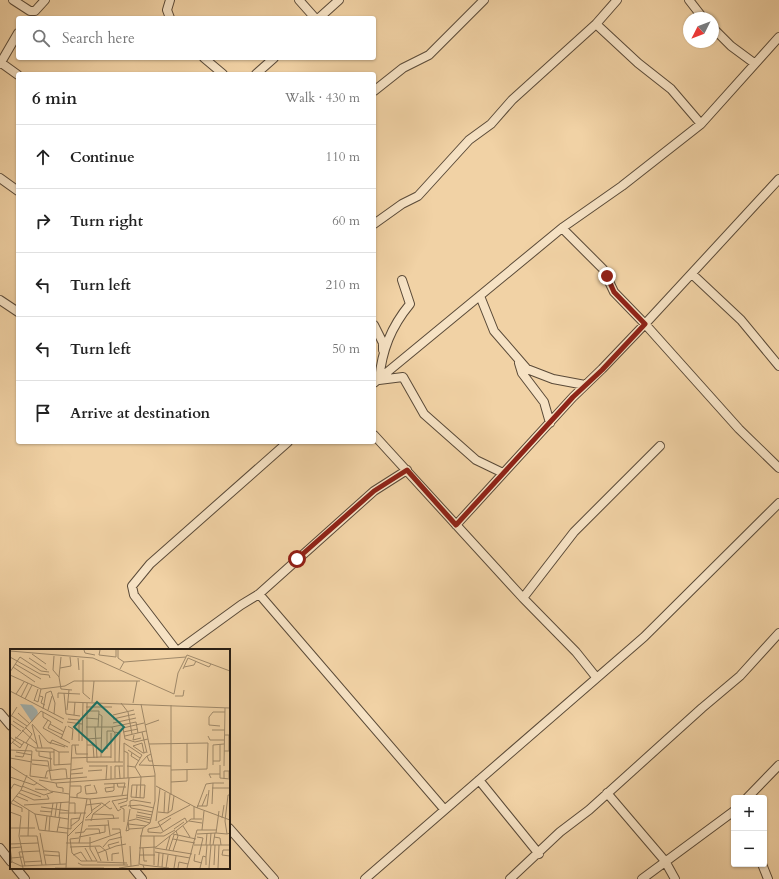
<!DOCTYPE html>
<meta charset="utf-8">
<style>
:root{--surface:#fff;--page:#f2f2f2;--text:#222;--muted:#767676;--line:#e0e0e0}
body{margin:0;font-family:Cardo,serif;background:var(--page);color:var(--text)}
.controls{position:absolute;right:12px;bottom:12px;display:grid;overflow:hidden;border-radius:4px;box-shadow:0 1px 3px #0004}
.controls button{width:36px;height:36px;display:grid;place-items:center;padding:0;border:0;border-bottom:1px solid var(--line);background:var(--surface);color:var(--text);font:20px sans-serif}
.compass{position:absolute;left:683px;top:12px;width:36px;height:36px;border-radius:50%;background:var(--surface);box-shadow:0 1px 3px #0004;rotate:228deg}
.stop{position:absolute;width:12px;height:12px;margin:-9px;border:3px solid #8f2418;border-radius:50%;background:#fff}
.stop.end{background:#8f2418;border-color:#fff;box-shadow:0 1px 4px #0008}
.list{margin:0;padding:0;list-style:none}
h2{display:flex;justify-content:space-between;align-items:center;height:52px;margin:0;padding:0 16px;font-size:17px}
h2 small{font-size:13px;font-weight:400;color:var(--muted)}
.list li{display:grid;grid-template-columns:26px 1fr auto;gap:12px;align-items:center;box-sizing:border-box;height:64px;padding:0 16px;border-top:1px solid var(--line)}
.list b{display:block;font-size:15px;white-space:nowrap}
.list em{font-size:13px;font-style:normal;color:var(--muted)}
.icon{flex:none;width:22px;height:22px;fill:none;stroke:currentColor;stroke-width:2;stroke-linecap:round;stroke-linejoin:round}
.map{position:relative;flex:none;width:779px;height:879px;overflow:hidden}
.search{position:absolute;background:var(--surface);box-shadow:0 1px 3px #0004;left:16px;top:16px;width:360px;height:44px;display:flex;align-items:center;gap:10px;box-sizing:border-box;padding:0 14px;border-radius:4px;color:var(--muted);font-size:15px}
.panel{position:absolute;background:var(--surface);box-shadow:0 1px 3px #0004;left:16px;top:72px;width:360px;height:372px;border-radius:4px}
.map>svg:first-child{display:block}
.lines{fill:none;stroke-linecap:round;stroke-linejoin:round}
.street-casing{stroke:#5a4a38;stroke-width:10}
.street{stroke:#f6e2c4;stroke-width:8}
.route{stroke:#8f2418;stroke-width:5}
.inset-road{fill:none;stroke:#a08a6b;stroke-width:1}
.view{fill:#0f766e;fill-opacity:0.15;stroke:#0f766e;stroke-width:2}
.inset-edge{fill:none;stroke:#271d13;stroke-width:2}
</style>
<div class="map">
<svg width="779" height="879" viewBox="0 0 779 879">
<rect width="100%" height="100%" fill="#f1d2a5"/>
<filter id="stains"><feTurbulence type="fractalNoise" baseFrequency=".005" numOctaves="4"/><feColorMatrix values="0 0 0 0 .2 0 0 0 0 .09 0 0 0 0 .02 0 0 0 .5 -.17"/></filter>
<radialGradient id="worn" r=".72"><stop offset=".6" stop-color="#630" stop-opacity="0"/><stop offset="1" stop-color="#630" stop-opacity=".3"/></radialGradient>
<g class="lines">
<defs>
<path id="street" d="M13 0 30 11H35L45 0
M170 0 167 10 170 18
M299 0 315 18
M689 0 703 18
M319 18 339 0
M596 24 638 63 671 89 701 124
M713 28 731 46 754 63
M204 58 223 74
M0 62 18 75
M0 64 18 33
M256 74 274 58
M374 91 403 68 429 55 484 0
M0 178 18 191
M374 224 402 204 418 196 469 140 491 124 512 100 596 24 617 0
M562 228 603 269 614 292 645 324 739 429 779 468
M692 274 741 320 779 366
M402 280 410 304C391 327 382 350 379 380L403 377 424 414 476 460 503 473
M480 296 494 331 527 369 553 379 585 385
M0 300 18 312
M374 325 383 343V350
M519 363 522 373 544 402 550 423
M374 383 562 228 622 186 701 124 779 37
M374 435 523 598 576 652 596 677
M456 525 573 397 602 369 645 324 779 179
M259 594 444 809
M523 598 574 532 660 446
M176 650 134 595 132 586 150 564 288 442
M179 650 241 605 259 594 374 491 407 470
M0 713 11 726
M479 780 539 854
M607 793 665 861 675 879
M747 798 779 765
M229 828 274 879
M0 848 11 862
M762 864 768 879
M16 868 25 879
M133 868 142 879
M365 879 644 637 779 503
M510 879 560 832 589 810 702 708 740 676 779 633
M642 879 734 811"/>
</defs>
<use href="#street" class="street-casing"/>
<use href="#street" class="street"/>
</g>
<g class="lines">
<path class="route" d="M297 559 374 491 407 470 456 525 573 397 602 370 645 324 614 292 607 276"/>
</g>
<g transform="translate(10 649)">
<rect width="220" height="220" fill="#f1d2a5"/>
<path d="M10 55 22 56 27 61 28 64 22 73Z" fill="#a2b4b3"/>
<path class="inset-road" d="M74 1 75 4 85 6M90 1 89 6 106 8V1M108 1V9L114 13M0 2 83 9 164 45M22 5 36 15M44 7 43 21 49 28M0 8 30 25 39 26 40 29M51 8 49 28 51 40 62 41M19 9 37 21M68 9 69 21M73 11V44L80 50M5 15 31 30M3 18 25 33M174 18 184 16 186 12M50 19 61 17 60 8M110 20 114 13 176 8M173 20 178 9 199 18 201 15M0 23 10 8 31 22 39 23M0 26 31 40 55 37 64 32H127M0 42 54 70M54 44 56 65 70 67M6 45 14 33M164 45 168 24 177 6 220 22M30 47 33 48 31 54 35 56M165 47H173L174 41M11 48 18 34M48 49V44L70 45M15 50 22 36M24 51 28 53 31 40M24 52 28 40M58 53 220 59M82 53 84 32M77 54V113H113M111 54 118 63 122 85M123 54 127 32H130M131 55 145 125V152L140 174M161 56V117M76 58H102M33 60 36 44 41 42 45 54 44 65M38 61 42 47M57 61 59 41M76 62H89L88 78M33 63V68L41 73 38 79 53 86M8 64 20 75M89 65 92 67 91 108H101M64 66 65 53M103 66 124 61M2 67 17 77M0 69 7 58M76 69 88 70M58 70 69 71V92M103 70 125 65M38 71 33 79 60 94M3 72 14 79M57 73 72 75M103 74 126 69M134 74 113 79 115 90 125 93 138 90M1 75 11 82M22 75 38 93 55 98M40 75 54 83M22 76 28 99M135 76 149 71M58 77 63 80 62 91M210 77 199 76V68L203 63H215M15 78 22 85 16 94M76 78H102L126 73 128 84M85 78 87 109M12 81 27 95M202 81H215M103 82 105 84V113M104 83 110 84 109 113M113 83 128 80M132 83 137 104M101 84V109M29 86 32 99M124 86 123 91 131 89M115 87 136 82M198 87 200 91H214M0 88 12 96M5 88 25 99H41L49 103H59M51 90 56 77M76 90 91 89M72 92 73 54M2 93 10 99 14 93M177 94V114M40 95 42 91 58 98M139 95 198 94 197 120 161 121M0 96 31 62 53 74M65 96 66 105H78M77 96H83L84 109M26 100V102L40 103M44 100V116L61 115M97 100V82H103L102 78M0 101 22 102 20 127M118 101 130 109M114 102 118 104V129M214 102H219V86H215M6 103 22 106M29 103V107L42 110M49 103V116M122 104 121 107 129 112M134 104 132 94 123 97 133 104H134L136 103M141 105 137 107 139 112H143M5 107 13 108 18 95M137 107 129 116 161 117V146M0 109 22 113M61 109 91 108M22 111 38 112 41 131 77 128M203 112H210V95M22 115 38 117M203 116V96L214 95M210 116V129L220 130M0 117 40 142 59 145M79 117H97M109 117 110 129M117 117 125 118 131 128M214 117 215 59M41 121 40 103H44M61 121 73 119M78 122 92 121M61 125 73 124M20 127 35 129M0 128 24 136 27 134M38 129H35L37 122 51 120H56L57 129M105 129V117H113M114 129V94L132 106 125 118M201 129 199 125H210M96 130 97 116M101 130V117M214 130V122H219V129M29 131 46 134 145 127M161 133 177 132V121M46 134 47 138 53 139V143M104 134V141L103 142 96 143 95 139 104 138M107 134 108 138H116M94 135 115 134 112 146M81 136 75 137 76 145 87 144 84 136M122 136H135L134 149 121 148ZM12 137 34 146 43 143M60 137H71V143L67 145V149M146 137 185 158 220 171M202 139H220M25 140 37 141M0 141 4 135 12 138M11 141 31 148M9 144 24 151 39 150 37 146M220 146H218L215 172 217 185 220 184M6 147 18 152M60 148 80 150 118 146M126 149 127 136M130 149 131 128M3 151 25 165 29 181 57 184M0 154 12 159V163M59 154H65V165M0 155 11 141 17 126M108 155 117 152 119 129M202 155 203 134H214M14 156 59 153M76 156 92 154 100 160 102 159M120 156 121 159 143 163M118 157 130 156 144 159M120 157V152L123 151 141 154M187 157H197L199 141M192 157 197 145M31 158 59 162M187 159 196 135 203 134M111 160 108 162 102 152 118 149M30 162 42 163M81 162 91 155M209 162 206 184 217 185M0 163 11 167 9 187 15 217M127 163 142 166M148 163 158 164 160 145M49 164H76M154 164 155 143M158 164 162 161 164 147M25 165 58 170M83 165 103 166 104 170M126 166 141 169M41 167 43 154M45 168 47 154M49 168 51 153M126 168 141 171M76 169 82 163 80 150M161 169 148 178 138 180V183L151 184 162 177M212 169 214 156M184 170V157M75 171 109 169M98 171 100 186M81 172 83 165 100 152M118 172 120 160M146 172 150 139M179 172 192 174M114 173V160L110 158 117 156M118 173 116 182 119 181 118 172 126 170 140 174M118 175 136 177M61 177 69 171 71 164M78 177 99 176M162 177 175 169 177 173M173 177 180 188M48 178 61 180V170L70 169M0 179H25M102 180H110L114 216M119 180 133 179M164 180 174 173M192 181 194 162M35 182 37 167M39 182 40 167M153 182 148 173 180 156M47 183 50 168M30 184 36 216M65 184 74 183 76 180H89L90 185M163 185 186 190M187 185 206 184M10 187H27L32 216M18 187 19 161M130 187H154L165 181M57 188 73 172M69 188 95 183V176M80 188V200L87 212M187 188 193 189 189 206M204 188 210 189 211 196M69 189 60 190 62 204 71 212H87M163 190 185 194M56 194H80L111 183M69 194 77 150M0 195 28 194M184 196H220M196 196 197 184M200 196 201 184M203 196 205 184M120 197 121 217M0 198 2 213 0 215M60 198 90 197 96 202 98 212M85 198 91 212M93 198 99 191 112 188M0 199 12 198M75 199 82 212M129 199 146 198 181 170H192M133 199 134 212H137M145 199 182 205M100 200 98 196 109 193M156 201 160 187M159 201 164 186M220 201H213L212 206 220 207M34 202 49 203 50 215M163 202 168 187 166 182M145 203 180 209M88 204 106 197 116 195M185 205 184 212 192 214M35 206 50 207M63 206 71 203 77 212M129 206H145M196 208 197 196M1 209 13 208M0 212 11 217 56 215M102 212V205L109 204M14 213 32 212M87 213 117 214M68 214 72 216H118M133 216 159 219M144 216V187M204 216 205 196M148 217 149 204M152 218 153 205M13 219 9 203 30 202M45 219H94M56 219 62 96H69M109 219 129 216M134 219 133 216 129 215 131 187 133 179 140 174M156 219 158 206M164 219 166 207M168 219 169 213 178 215M177 219 187 181H206M190 219 193 207 196 208V216M199 219 201 196M208 219 209 196"/>
<path class="view" d="M87 53 114 78 92 103 64 78Z"/>
<rect width="220" height="220" class="inset-edge"/>
</g>
<rect width="100%" height="100%" filter="url(#stains)"/>
<rect width="100%" height="100%" fill="url(#worn)"/>
</svg>
<div class="controls">
<button>+</button>
<button>−</button>
</div>
<svg class="compass" viewBox="-18 -18 36 36"><path d="M0-13l5 13h-10z" fill="#e53935"/><path d="M0 13l5-13h-10z" fill="#767676"/></svg>
<div class="stop" style="left:297px;top:559px"></div>
<div class="stop end" style="left:607px;top:276px"></div>
<div class="search"><svg class="icon" aria-label="search" viewBox="0 0 24 24"><circle cx="10" cy="10" r="6"/><path d="M15 15l6 6"/></svg>Search here</div>
<section class="panel">
<h2>6 min<small>Walk · 430 m</small></h2>
<ul class="list">
<li><svg class="icon" aria-label="ahead" viewBox="0 0 24 24"><path d="M12 20V5M6 11l6-6 6 6"/></svg><div><b>Continue</b></div><em>110 m</em></li>
<li><svg class="icon" aria-label="right" viewBox="0 0 24 24"><path d="M7 20v-9h11M14 6l5 5-5 5"/></svg><div><b>Turn right</b></div><em>60 m</em></li>
<li><svg class="icon" aria-label="left" viewBox="0 0 24 24"><path d="M17 20v-9H6M10 6l-5 5 5 5"/></svg><div><b>Turn left</b></div><em>210 m</em></li>
<li><svg class="icon" aria-label="left" viewBox="0 0 24 24"><path d="M17 20v-9H6M10 6l-5 5 5 5"/></svg><div><b>Turn left</b></div><em>50 m</em></li>
<li><svg class="icon" aria-label="arrive" viewBox="0 0 24 24"><path d="M6 21V4h12l-3 4 3 4H6"/></svg><div><b>Arrive at destination</b></div></li>
</ul>
</section>
</div>
